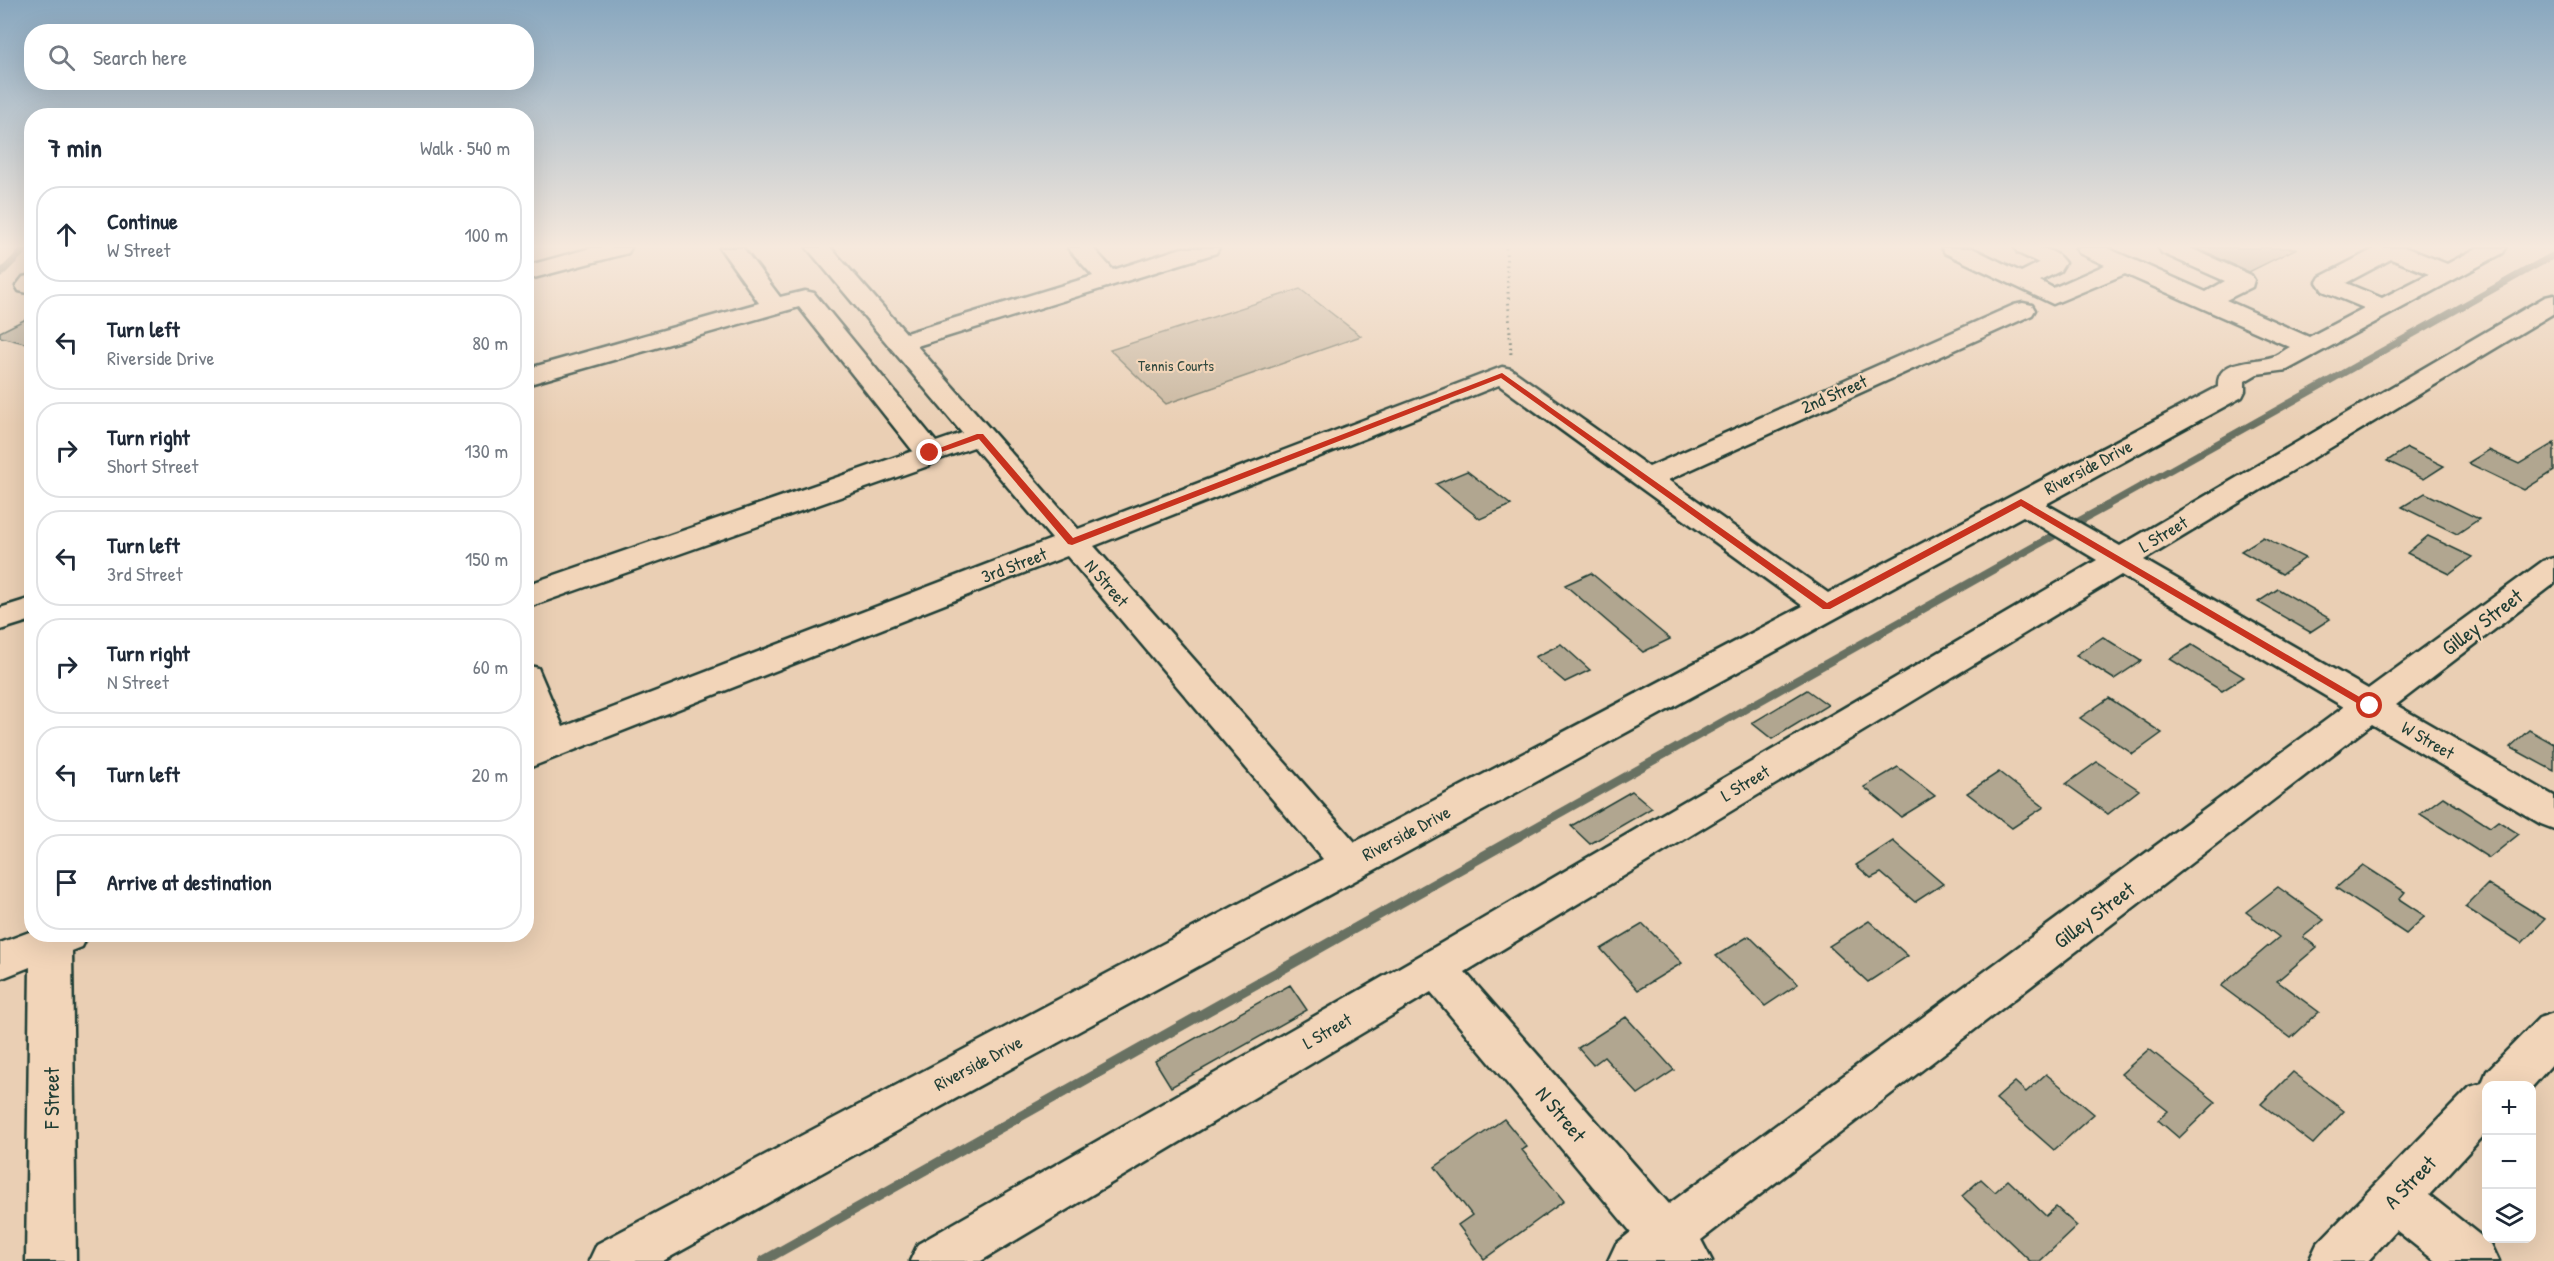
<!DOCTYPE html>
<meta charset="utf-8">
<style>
:root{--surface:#fff;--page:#f2f2f3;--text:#1f2937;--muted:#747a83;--line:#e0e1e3}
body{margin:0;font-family:"Patrick Hand",sans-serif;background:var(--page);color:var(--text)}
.controls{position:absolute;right:18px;bottom:18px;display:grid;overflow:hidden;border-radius:12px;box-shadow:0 6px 24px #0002}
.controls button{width:54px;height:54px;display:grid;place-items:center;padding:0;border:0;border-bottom:2px solid var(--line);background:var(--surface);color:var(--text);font:30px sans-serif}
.stop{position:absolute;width:18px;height:18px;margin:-14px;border:4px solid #c8321e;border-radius:50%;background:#fff}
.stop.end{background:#c8321e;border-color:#fff;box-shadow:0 2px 6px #0008}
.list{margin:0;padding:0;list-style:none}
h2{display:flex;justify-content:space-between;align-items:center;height:78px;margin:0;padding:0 24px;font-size:26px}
h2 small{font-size:20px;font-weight:400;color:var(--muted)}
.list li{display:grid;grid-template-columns:39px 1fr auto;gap:18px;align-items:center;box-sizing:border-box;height:96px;margin:0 12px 12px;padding:0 12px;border:2px solid var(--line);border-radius:24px}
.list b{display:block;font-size:22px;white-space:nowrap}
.list p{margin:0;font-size:20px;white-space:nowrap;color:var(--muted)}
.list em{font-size:20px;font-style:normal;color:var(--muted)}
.icon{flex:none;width:33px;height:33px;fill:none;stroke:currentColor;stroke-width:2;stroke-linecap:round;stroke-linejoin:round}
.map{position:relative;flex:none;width:2554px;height:1261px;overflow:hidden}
.search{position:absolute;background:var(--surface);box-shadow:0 6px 24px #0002;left:24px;top:24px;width:510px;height:66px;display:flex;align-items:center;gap:15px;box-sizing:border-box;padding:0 21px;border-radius:24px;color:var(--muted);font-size:22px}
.panel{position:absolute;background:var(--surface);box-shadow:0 6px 24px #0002;left:24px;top:108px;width:510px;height:834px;border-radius:24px}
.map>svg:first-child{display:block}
.green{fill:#c8b69e;stroke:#747a69;stroke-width:1.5}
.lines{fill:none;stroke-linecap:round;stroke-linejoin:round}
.stream-far2{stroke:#687162;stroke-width:7}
.stream-far1{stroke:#687162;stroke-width:8}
.stream{stroke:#687162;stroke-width:10}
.building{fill:#b1a690;stroke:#1f3d34;stroke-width:1.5}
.minor-casing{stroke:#1f3d34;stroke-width:5}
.path{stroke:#1f3d34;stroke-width:3;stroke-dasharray:1.5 4;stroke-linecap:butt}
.minor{fill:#f2d5b9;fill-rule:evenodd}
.route{fill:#c8321e}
.labels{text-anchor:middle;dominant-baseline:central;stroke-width:4.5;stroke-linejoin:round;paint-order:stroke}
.far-park-label{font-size:15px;fill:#30493f;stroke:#f2d5b9}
.street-label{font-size:18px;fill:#1f3d34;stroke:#f2d5b9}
.near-street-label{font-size:21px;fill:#1f3d34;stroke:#f2d5b9}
</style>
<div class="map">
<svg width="2554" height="1261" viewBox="0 0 2554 1261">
<rect width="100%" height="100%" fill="#eacfb4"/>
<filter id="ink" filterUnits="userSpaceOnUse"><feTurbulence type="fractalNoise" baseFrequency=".0167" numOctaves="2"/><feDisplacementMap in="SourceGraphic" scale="12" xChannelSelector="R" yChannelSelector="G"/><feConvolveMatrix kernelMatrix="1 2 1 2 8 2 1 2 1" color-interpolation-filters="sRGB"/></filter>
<g filter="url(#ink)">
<path class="green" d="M1300 289 1361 336 1166 404 1110 350Z"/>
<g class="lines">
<path class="stream-far2" d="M0 274 26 248
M2104 507 2554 255"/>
<path class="stream-far1" d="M2076 523 2107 506
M1516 838 2053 536"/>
<path class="stream" d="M763 1261 1519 836"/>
</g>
<path class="building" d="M2196 248H2297L2249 272Z
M32 316V345L0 337V332Z
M2554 443V471L2524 490 2468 463 2489 450 2519 464Z
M2407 448 2444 466 2424 479 2387 461Z
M1467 471 1511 505 1480 519 1436 484Z
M2425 493 2479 519 2457 534 2402 507Z
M2428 536 2472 557 2450 574 2407 553Z
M2263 537 2305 558 2282 574 2241 551Z
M1591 573 1670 639 1643 652 1565 585Z
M2278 589 2330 619 2310 632 2258 602Z
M2103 637 2141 661 2114 679 2076 655Z
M1561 644 1590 670 1565 682 1535 657Z
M2192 645 2244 677 2222 691 2170 659Z
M1807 690 1828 705 1772 739 1752 723Z
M2109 698 2162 733 2133 754 2080 718Z
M2529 730 2554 744V771L2510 747Z
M2097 762 2139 790 2108 814 2066 784Z
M1898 767 1935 796 1901 817 1864 787Z
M1999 772 2044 807 2012 828 1967 793Z
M1632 791 1652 808 1590 844 1571 826Z
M2443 797 2490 827 2498 821 2519 834 2489 858 2420 814Z
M1893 841 1943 884 1915 902 1881 873 1871 878 1856 865Z
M2363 865 2405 892 2399 899 2425 916 2406 934 2336 888Z
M2488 884 2545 919 2522 943 2465 907Z
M2278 887 2324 920 2303 937 2317 947 2277 981 2319 1012 2291 1038 2221 986 2279 937 2246 912Z
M1869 921 1908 956 1868 982 1829 946Z
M1643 924 1682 963 1638 990 1601 949Z
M1749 936 1798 984 1765 1006 1716 956Z
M1290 985 1307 1010 1171 1087 1155 1061Z
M1626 1017 1674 1070 1638 1094 1604 1057 1593 1065 1578 1048Z
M2149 1049 2216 1102 2179 1138 2158 1120 2168 1111 2121 1074Z
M2293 1072 2344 1111 2313 1144 2261 1104Z
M2046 1074 2094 1114 2054 1150 1996 1099 2015 1082 2026 1092Z
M1504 1119 1527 1147 1522 1150 1564 1201 1484 1259 1458 1225 1472 1215 1435 1167Z
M1981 1179 1995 1192 2008 1180 2046 1216 2056 1207 2077 1226 2040 1261H2030L1962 1196Z"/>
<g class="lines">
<defs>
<path id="minor" d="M591 248H631L628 253 526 280V266Z
M720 248H743L780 297 805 291 814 293 936 442 962 433 807 248H831L906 333 1093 276 1068 248H1093L1113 270 1182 248H1219L1216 253 917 346 1078 529 1502 367 1511 369 1649 467 2014 305 2023 303 2032 305 2035 310 2032 315 1668 480 1828 593 2218 387C2216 358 2253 363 2272 357 2278 355 2284 350 2290 347L2125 274 2053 304 1945 253 1942 248H1972L2021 272 2039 263 2018 253 2015 248C2034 248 2053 245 2065 263L2060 271 2040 281 2053 288 2105 265 2079 253 2076 248H2107L2206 292 2225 281 2162 253 2159 248H2190L2251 275 2254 280 2252 287 2226 300 2309 337 2364 308 2323 291 2317 282 2320 277 2376 248H2407L2447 264 2477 248H2506L2503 253 2287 370 2257 374 2245 381V391L2242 397 2046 504 2120 546 2545 297 2554 295V313L2144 560 2368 689 2543 561 2554 558V584L2396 705 2554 796V829L2541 824 2372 724 1701 1240 1712 1261H1608L1616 1244 1631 1232 1431 992 981 1261H910L918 1244 1421 955 2097 560 2023 516 944 1105 663 1261H589L597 1244 1323 859 1067 556 526 769V741L532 739 526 725V665L538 668 563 727 1052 539 974 447 940 459 928 466 526 608V585L913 451 799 307 526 385V369L759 303ZM2391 259 2429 274 2382 298 2346 283ZM1499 385 1803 606 1355 842 1094 546ZM2121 575 2344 707 1669 1204 1465 972Z
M32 275V294L19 291 16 286 23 277Z
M32 598V620L0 630V608Z
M32 931V934L88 935 82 947 72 951 76 1261H26L30 967 0 979V943Z
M2554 1013V1062L2532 1087 2486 1086V1133L2429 1195 2491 1244 2499 1261H2435L2396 1230 2368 1261H2309L2317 1244 2470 1087 2482 1083 2487 1071 2539 1018Z"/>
</defs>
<use href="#minor" class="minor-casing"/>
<path class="path" d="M1506 248 1511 356"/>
<use href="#minor" class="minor"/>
</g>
</g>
<linearGradient id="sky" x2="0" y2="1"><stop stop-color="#88a7bf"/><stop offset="0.58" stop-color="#f6e9dd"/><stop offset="1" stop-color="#f6e9dd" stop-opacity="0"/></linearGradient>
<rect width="2554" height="425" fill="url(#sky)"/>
<path class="route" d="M1502 373 1827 603 2021 499 2375 706 2370 710 2367 709 2021 506 1830 609H1823L1501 378 1072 545 1068 544 979 439 933 455 926 453 977 434H983L1073 538Z"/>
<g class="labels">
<g class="far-park-label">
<text x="1176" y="365">Tennis Courts</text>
</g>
<g class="street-label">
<text transform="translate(1834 394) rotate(-24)">2nd Street</text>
<text transform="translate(2088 467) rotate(-28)">Riverside Drive</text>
<text transform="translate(2163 534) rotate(-31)">L Street</text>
<text transform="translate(1014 565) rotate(-21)">3rd Street</text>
<text transform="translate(1107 583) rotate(49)">N Street</text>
<text transform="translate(2428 740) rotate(30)">W Street</text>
<text transform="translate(1745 783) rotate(-31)">L Street</text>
<text transform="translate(1406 833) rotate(-28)">Riverside Drive</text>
<text transform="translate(1327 1031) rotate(-30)">L Street</text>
<text transform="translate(978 1063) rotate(-28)">Riverside Drive</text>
</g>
<g class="near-street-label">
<text transform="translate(2482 622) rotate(-37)">Gilley Street</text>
<text transform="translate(2094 915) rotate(-37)">Gilley Street</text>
<text transform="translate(51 1098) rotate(-90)">F Street</text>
<text transform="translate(1561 1114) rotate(50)">N Street</text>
<text transform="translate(2410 1182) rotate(-46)">A Street</text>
</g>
</g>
</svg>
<div class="controls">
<button>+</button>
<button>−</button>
<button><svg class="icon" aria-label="layers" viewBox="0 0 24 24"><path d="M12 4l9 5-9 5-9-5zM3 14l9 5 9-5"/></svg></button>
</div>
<div class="stop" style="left:2370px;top:706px"></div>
<div class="stop end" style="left:930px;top:453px"></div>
<div class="search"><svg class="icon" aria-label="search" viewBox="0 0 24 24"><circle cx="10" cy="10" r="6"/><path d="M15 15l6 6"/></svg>Search here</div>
<section class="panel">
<h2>7 min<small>Walk · 540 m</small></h2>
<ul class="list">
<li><svg class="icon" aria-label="ahead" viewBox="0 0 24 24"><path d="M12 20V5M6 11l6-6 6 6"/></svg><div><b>Continue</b><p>W Street</p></div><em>100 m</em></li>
<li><svg class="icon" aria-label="left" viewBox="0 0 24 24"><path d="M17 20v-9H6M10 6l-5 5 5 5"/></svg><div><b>Turn left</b><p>Riverside Drive</p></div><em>80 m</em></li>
<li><svg class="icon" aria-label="right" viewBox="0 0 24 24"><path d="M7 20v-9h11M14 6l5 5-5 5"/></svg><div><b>Turn right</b><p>Short Street</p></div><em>130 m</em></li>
<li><svg class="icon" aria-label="left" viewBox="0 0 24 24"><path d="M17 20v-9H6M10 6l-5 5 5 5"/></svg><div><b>Turn left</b><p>3rd Street</p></div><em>150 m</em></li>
<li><svg class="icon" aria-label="right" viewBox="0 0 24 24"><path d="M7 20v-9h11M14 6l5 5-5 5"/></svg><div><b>Turn right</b><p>N Street</p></div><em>60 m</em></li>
<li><svg class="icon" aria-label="left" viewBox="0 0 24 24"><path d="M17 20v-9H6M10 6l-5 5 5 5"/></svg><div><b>Turn left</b></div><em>20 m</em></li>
<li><svg class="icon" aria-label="arrive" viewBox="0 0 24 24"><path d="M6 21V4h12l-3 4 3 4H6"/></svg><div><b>Arrive at destination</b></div></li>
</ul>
</section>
</div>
